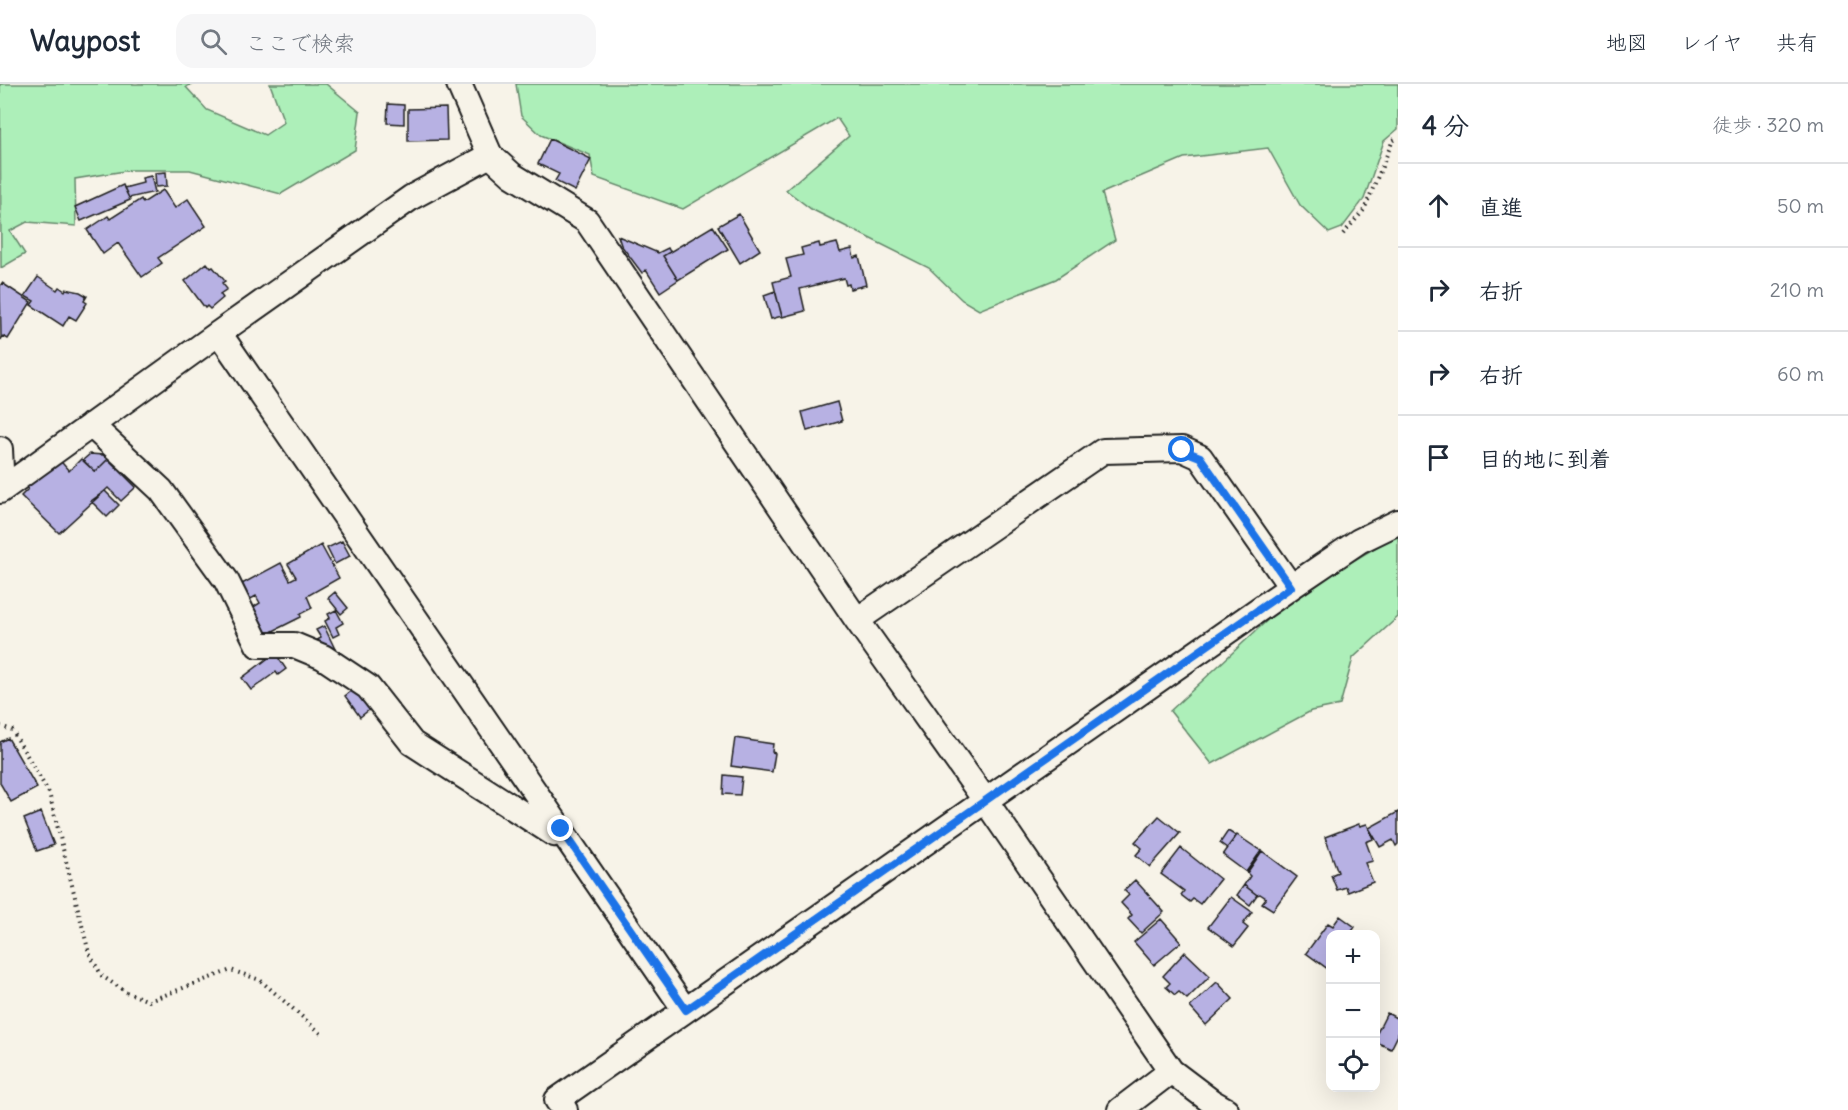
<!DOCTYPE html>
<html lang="ja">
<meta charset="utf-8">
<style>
:root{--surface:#fff;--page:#f6f6f7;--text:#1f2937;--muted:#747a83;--line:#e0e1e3}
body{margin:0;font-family:Delius,"Klee One",sans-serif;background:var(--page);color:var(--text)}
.controls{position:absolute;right:18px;bottom:18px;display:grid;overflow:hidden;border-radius:12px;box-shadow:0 6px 24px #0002}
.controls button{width:54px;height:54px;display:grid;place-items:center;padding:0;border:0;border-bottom:2px solid var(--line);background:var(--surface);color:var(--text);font:30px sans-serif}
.stop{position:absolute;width:18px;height:18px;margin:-14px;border:4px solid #1a73e8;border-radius:50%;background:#fff}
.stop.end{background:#1a73e8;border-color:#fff;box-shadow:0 2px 6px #0008}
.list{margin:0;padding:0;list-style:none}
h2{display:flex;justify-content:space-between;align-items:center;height:78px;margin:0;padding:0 24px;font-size:26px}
h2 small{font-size:20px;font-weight:400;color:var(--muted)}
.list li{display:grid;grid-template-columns:39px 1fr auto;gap:18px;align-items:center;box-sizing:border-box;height:84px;padding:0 24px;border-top:2px solid var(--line)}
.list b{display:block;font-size:22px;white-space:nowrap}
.list em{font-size:20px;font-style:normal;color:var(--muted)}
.icon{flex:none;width:33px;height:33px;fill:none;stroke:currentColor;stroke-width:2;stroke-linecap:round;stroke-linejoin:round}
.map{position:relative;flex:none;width:1398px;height:1026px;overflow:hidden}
header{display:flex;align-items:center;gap:36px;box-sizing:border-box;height:84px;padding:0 30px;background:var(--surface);border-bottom:2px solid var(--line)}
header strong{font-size:28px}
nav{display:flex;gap:33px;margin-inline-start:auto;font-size:21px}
.search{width:420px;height:54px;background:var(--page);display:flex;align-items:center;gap:15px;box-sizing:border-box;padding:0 21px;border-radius:18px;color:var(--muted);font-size:22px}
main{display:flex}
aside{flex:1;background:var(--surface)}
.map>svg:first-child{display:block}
.green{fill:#adefb9;stroke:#64866a;stroke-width:1.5}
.building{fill:#b7b1e3;stroke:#1c1c1c;stroke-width:1.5}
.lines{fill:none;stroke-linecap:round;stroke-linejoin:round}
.minor-casing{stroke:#1c1c1c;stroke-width:28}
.path{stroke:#1c1c1c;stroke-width:4;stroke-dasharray:1.5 4.5;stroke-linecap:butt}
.minor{stroke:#f7f3e8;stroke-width:24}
.route{stroke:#1a73e8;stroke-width:8}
</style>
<header>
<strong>Waypost</strong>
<div class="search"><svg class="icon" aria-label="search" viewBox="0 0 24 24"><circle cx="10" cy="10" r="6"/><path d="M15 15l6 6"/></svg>ここで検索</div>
<nav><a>地図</a><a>レイヤ</a><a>共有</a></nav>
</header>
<main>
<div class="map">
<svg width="1398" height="1026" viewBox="0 0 1398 1026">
<rect width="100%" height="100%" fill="#f7f3e8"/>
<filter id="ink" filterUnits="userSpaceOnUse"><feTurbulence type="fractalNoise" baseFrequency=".0167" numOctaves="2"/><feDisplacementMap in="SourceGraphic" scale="12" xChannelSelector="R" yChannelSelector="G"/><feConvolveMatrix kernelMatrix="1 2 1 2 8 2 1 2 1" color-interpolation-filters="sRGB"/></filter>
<g filter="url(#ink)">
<path class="green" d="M0 0H192L186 3 207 26 265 51 284 38 270 0H326L360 28 355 66 281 110 190 86H131L75 95 76 142 27 138 10 147 25 170 1 184Z
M516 0H1398V45L1384 57 1364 115 1342 144 1329 149 1300 121 1268 64 1184 74 1102 109 1115 156 1056 195 979 226 962 216 929 184 811 125 786 106 849 52 837 34 683 125 594 93 590 71 541 51 521 32Z
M1398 450V533L1353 574 1340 621 1311 627 1212 680 1170 627 1291 514Z"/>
<path class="building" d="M388 20 404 21V40L387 39Z
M446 24 447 56 408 57V25Z
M550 55 591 75 575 107 555 97 559 90 538 80Z
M166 88 167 102 156 103 155 89Z
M151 92 155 108 129 114 124 104 143 99 142 94Z
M123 101 130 116 81 137 75 123Z
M163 106 175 124 188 115 206 142 158 174 162 179 142 193 118 159 103 170 87 146 108 132 110 135 141 115 143 119Z
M739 130 760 166 740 179 718 142Z
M713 142 728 165 678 196 663 172Z
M618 152 658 169 668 164 670 168 663 172 678 196 660 208 646 186 642 189 621 161Z
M819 159 820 163 837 159 840 168 852 165 854 174 859 172 866 201 850 205 849 200 846 201 844 194 800 205 805 227 782 233 773 198 791 193 786 175 803 171 801 164Z
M207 179 211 184 213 183 225 197 222 199 227 205 220 210 223 214 210 225 207 222 205 224 185 197Z
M38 193 57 206 59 203 65 207 66 205 80 208 87 212 84 217 87 219 76 236 69 232 63 242 31 221 34 217 25 212Z
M2 199 31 218 8 255 3 252 1 256 0 202Z
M775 207 782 232 771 235 764 211Z
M837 318 842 337 807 347 802 328Z
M90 370 103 371 108 375 95 388 83 376Z
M57 373 69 387 81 375 95 388 108 375 136 403 121 417 108 404 59 449 21 412 28 405 25 402Z
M105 407 119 421 107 433 91 417Z
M342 457 350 472 335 480 327 464Z
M321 461 339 494 307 512 312 524 300 530 301 533 265 551 252 524 260 519 256 512 249 516 240 501 281 479 290 496 296 493 288 480Z
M335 508 348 524 341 530 328 514Z
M336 526 343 539 336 543 339 550 333 553 325 537 330 534 328 530Z
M324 542 335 565 330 567 327 561 321 563 317 556 321 554 316 546Z
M275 569 286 585 278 591 276 588 251 606 242 594Z
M359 601 374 622 360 633 345 612Z
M8 654 37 704 11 718 0 699V658Z
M735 654 773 660 772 668 775 669 772 688 731 682Z
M724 691 742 693 740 711 723 710Z
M41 728 54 761 37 767 24 735Z
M1398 728V760L1396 762 1393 756 1380 763 1369 744Z
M1159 732 1180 749 1150 783 1136 771 1142 764 1135 758Z
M1359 740 1360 742 1367 740 1373 755 1366 758 1373 777 1365 779 1373 798 1348 808 1346 803 1337 806 1331 791 1338 788 1325 753Z
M1228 747 1236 752 1227 764 1220 759Z
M1237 751 1261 767 1246 788 1223 771Z
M1181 764 1220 795 1200 820 1193 815 1190 818 1181 811 1184 807 1161 790Z
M1262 767 1297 793 1273 826 1262 819 1266 814 1260 810 1257 811 1244 801 1250 792 1247 789Z
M1135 796 1164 828 1141 849 1128 835 1132 831 1121 819 1129 811 1124 806Z
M1244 801 1257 811 1250 821 1237 811Z
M1231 813 1252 828 1243 840 1248 844 1234 862 1208 843Z
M1340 832 1355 843 1350 850H1330V881L1328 885 1306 869 1328 839 1333 842Z
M1161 835 1181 858 1154 881 1134 858Z
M1185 868 1210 892 1187 915 1179 908 1175 911 1166 903 1170 899 1163 892Z
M1217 898 1233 915 1206 941 1190 923Z
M1387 929 1398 935V951L1391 965 1376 958V951Z"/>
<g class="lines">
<defs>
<path id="minor" d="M459 0 490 71 512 91 587 137 857 536 985 716 1171 987 1212 1018 1226 1026
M219 249 685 926
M91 341 161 406 226 496 258 561H294L323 573 368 603 412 659 554 750 561 745
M0 365 2 405
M0 407 219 249 412 113 490 71
M857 536 1103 367 1182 365 1200 373 1291 503
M565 1026 557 1016 1291 503 1359 457 1398 438
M1120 1026 1171 987"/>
</defs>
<use href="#minor" class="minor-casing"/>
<path class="path" d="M1343 150 1364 126 1393 56 1398 54
M0 642 12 646 49 709 89 869 102 892 126 908 149 917 231 886 260 896 324 952"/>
<use href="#minor" class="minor"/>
</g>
</g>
<g class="lines" filter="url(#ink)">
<path class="route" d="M561 745 686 926 1291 503 1200 373 1182 366"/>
</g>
</svg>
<div class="controls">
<button>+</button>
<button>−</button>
<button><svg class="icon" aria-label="locate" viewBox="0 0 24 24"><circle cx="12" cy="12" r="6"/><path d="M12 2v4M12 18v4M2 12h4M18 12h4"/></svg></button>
</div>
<div class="stop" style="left:1182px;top:366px"></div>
<div class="stop end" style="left:561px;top:745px"></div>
</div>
<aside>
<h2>4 分<small>徒歩 · 320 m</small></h2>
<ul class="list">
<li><svg class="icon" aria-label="ahead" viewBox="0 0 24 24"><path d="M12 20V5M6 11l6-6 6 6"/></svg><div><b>直進</b></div><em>50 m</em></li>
<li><svg class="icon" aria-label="right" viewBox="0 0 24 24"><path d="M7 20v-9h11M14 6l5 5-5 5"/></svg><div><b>右折</b></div><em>210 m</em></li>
<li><svg class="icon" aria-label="right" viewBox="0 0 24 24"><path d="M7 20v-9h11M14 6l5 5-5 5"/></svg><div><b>右折</b></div><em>60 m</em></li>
<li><svg class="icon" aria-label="arrive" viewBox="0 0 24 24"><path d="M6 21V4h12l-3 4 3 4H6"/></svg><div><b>目的地に到着</b></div></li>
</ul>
</aside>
</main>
